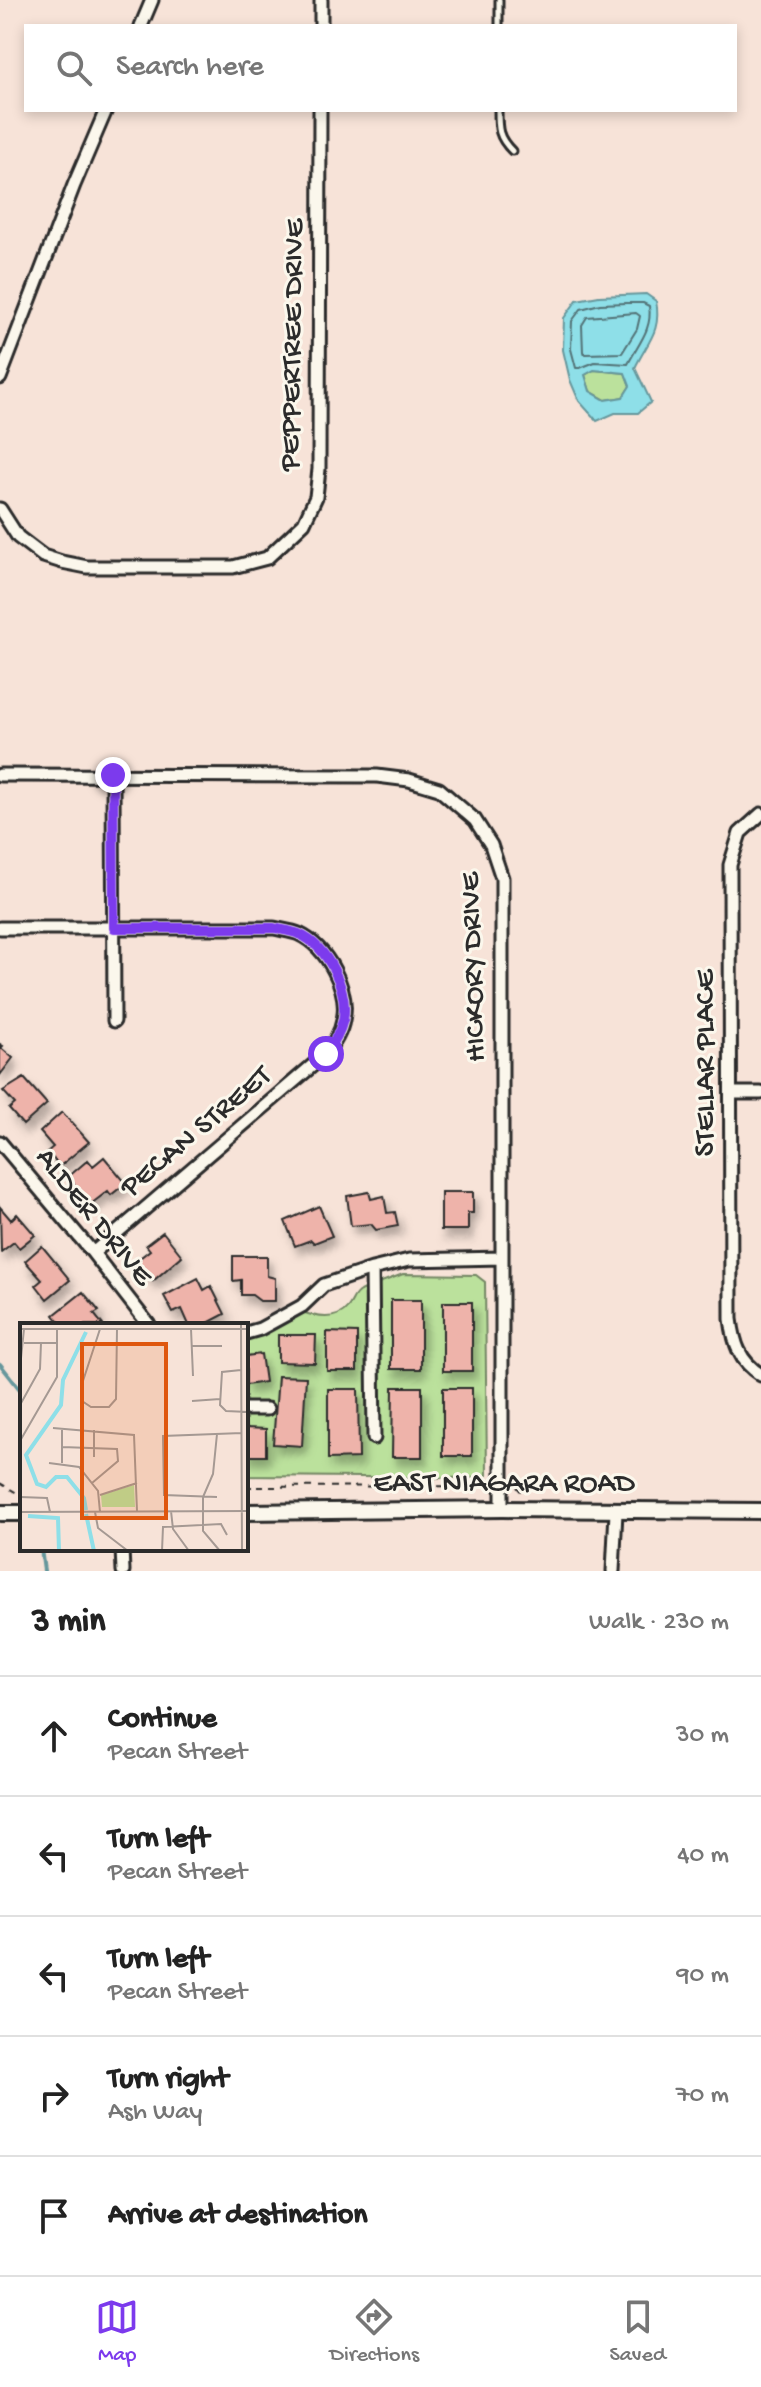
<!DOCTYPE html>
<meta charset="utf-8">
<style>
:root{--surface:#fff;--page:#f6f6f6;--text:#222;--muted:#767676;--line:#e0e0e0;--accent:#7c3aed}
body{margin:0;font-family:"Gochi Hand",sans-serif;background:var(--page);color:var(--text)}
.stop{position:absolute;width:24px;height:24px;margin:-18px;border:6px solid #7c3aed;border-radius:50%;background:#fff}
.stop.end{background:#7c3aed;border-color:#fff;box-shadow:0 2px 8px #0008}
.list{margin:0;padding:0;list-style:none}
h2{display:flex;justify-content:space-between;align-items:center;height:104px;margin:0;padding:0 32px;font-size:34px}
h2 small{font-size:26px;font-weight:400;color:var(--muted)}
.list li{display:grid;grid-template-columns:52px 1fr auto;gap:24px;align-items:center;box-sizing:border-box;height:120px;padding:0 32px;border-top:2px solid var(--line)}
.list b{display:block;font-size:30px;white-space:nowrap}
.list p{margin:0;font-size:26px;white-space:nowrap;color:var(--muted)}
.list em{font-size:26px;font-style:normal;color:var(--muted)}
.icon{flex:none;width:44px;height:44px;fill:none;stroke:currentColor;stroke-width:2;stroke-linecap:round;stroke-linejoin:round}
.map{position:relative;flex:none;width:761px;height:1571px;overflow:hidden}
.search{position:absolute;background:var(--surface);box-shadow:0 4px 12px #0003;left:24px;right:24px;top:24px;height:88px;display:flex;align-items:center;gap:20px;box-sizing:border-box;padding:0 28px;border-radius:0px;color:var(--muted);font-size:30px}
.sheet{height:704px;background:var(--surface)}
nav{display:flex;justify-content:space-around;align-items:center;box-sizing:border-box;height:112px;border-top:2px solid var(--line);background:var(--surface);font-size:22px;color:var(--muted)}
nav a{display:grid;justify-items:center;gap:4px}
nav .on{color:var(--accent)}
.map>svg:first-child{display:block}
.green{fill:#bbe19c;stroke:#738664;stroke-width:2}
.water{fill:#8edfe8;stroke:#66979c;stroke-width:2;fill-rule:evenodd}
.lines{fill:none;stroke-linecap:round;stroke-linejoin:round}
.shore{stroke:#537377;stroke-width:2}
.stream{stroke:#66979c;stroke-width:4}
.building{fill:#eeb3aa;stroke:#2b2b2b;stroke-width:2;filter:url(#shadow)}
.service-casing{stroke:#2b2b2b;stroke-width:11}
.minor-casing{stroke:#2b2b2b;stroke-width:17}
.tertiary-casing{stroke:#2b2b2b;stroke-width:20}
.path{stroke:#2b2b2b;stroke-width:2;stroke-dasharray:6 6;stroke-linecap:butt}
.service{stroke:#fbf7ec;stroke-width:5}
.minor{stroke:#fbf7ec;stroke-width:11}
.tertiary{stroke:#fbf7ec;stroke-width:14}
.route{stroke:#7c3aed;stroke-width:10}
.labels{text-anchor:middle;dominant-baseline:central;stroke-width:6;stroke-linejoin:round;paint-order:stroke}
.street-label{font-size:30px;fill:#2b2b2b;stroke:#fbf7ec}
.inset-river{fill:none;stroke:#8edfe8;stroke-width:4}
.inset-road{fill:none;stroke:#a59993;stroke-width:2}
.view{fill:#df570e;fill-opacity:0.15;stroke:#df570e;stroke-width:4}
.inset-edge{fill:none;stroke:#2b2b2b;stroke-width:4}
</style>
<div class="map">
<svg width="761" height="1571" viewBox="0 0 761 1571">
<defs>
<filter id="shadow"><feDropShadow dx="4.5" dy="8" stdDeviation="4" flood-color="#0004"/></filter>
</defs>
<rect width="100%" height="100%" fill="#f7e3d8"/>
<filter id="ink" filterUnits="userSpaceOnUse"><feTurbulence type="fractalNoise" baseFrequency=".0125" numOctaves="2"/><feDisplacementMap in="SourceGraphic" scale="16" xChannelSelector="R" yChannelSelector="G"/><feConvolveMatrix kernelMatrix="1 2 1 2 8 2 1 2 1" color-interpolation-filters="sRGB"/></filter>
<g filter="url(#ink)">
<path class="green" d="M594 370 625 373 630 386 623 397 606 400 590 391 585 375Z
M403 1274 476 1275 485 1282 487 1475 482 1478 246 1476V1340L300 1311C317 1318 336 1322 348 1307 353 1301 353 1295 360 1291 373 1284 389 1280 403 1274Z"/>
<path class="water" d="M646 294 656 301C662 332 647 342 635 368L651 402 638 413H615L597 421 579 401 570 380 563 350 564 318 577 300 599 296ZM594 370 625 373 630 386 623 397 605 400 590 391 585 375Z"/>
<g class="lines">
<path class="shore" d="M627 303H643L649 306C653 329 638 344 628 364L595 362 580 368H576L571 349 572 321 581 309 600 304Z
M636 313 640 316 637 329 622 353 586 354 583 352 582 325 587 317Z"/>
<path class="stream" d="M0 1364 22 1392
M41 1549 44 1571"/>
</g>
<path class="building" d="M0 1044 3 1046 1 1048 13 1058 0 1075Z
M24 1078 47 1104 23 1125 9 1109 15 1104 3 1091Z
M62 1112 89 1142 60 1166 47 1152 53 1147 40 1132Z
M104 1157 126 1183 111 1195 108 1191 91 1204 68 1177 88 1160 93 1166Z
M369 1192 371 1199 384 1196 387 1213 395 1212 398 1226 376 1230 371 1224 351 1226 347 1196Z
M441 1192H473V1213H468V1230H441Z
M319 1206 332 1236 314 1243 311 1240 295 1246 285 1221Z
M0 1207 11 1220 17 1214 35 1235 19 1248 14 1242 1 1252Z
M163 1232 182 1256 153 1281 136 1261 150 1250 146 1245Z
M42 1246 70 1280 47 1299 36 1285 42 1280 25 1261Z
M233 1256H267V1276L275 1278V1301H260L252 1295H241V1280L233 1281Z
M198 1278 204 1290 211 1286 225 1314 204 1325H189L182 1309 173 1313 164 1296Z
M83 1292 99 1311 94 1314 103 1325H62L54 1315Z
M391 1300H421V1369H391Z
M443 1302H472V1371H443Z
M327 1332 357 1333V1371H327Z
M278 1335H316L315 1363 278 1362Z
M261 1354 265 1382 246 1385V1356Z
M278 1376 306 1377 302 1446 273 1444Z
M393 1387H422V1457H392Z
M443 1388H472V1456H443Z
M328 1389H358L359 1458 328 1459Z
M246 1428 266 1429V1456H246Z"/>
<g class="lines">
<defs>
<path id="service" d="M499 26V0
M498 110C498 129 498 137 512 151"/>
<path id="minor" d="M141 26 152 0
M321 26V0
M0 378 74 185 106 110
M0 509 18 537 43 556 62 562 87 567H233L267 558 304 523 316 497 319 469 320 110
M0 775 377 776 409 780 439 789 475 820 491 845 502 878V1509
M113 775 114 1021
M761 814 740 833 730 865 731 1319C734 1343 739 1361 761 1375
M0 928H274C282 930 292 931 299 934 327 947 350 990 343 1020 341 1033 333 1044 326 1054L93 1253
M732 1093H761
M0 1142 93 1253 149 1325
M372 1269 374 1438
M246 1333 260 1329 302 1306 324 1285 372 1269 409 1260 502 1258
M246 1409H267
M122 1549 123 1571
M613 1571 616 1512"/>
<path id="tertiary" d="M246 1512 502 1509 761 1511
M0 1513H22"/>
</defs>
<use href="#service" class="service-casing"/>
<use href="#minor" class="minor-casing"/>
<use href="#tertiary" class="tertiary-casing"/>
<path class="path" d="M0 1483 22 1496
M246 1487 487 1486
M517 1487 524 1495"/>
<use href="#service" class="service"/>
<use href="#minor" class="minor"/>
<use href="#tertiary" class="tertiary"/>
</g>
</g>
<g class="lines" filter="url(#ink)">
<path class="route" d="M113 775 114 928H274C282 930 291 931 299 934 328 947 349 990 343 1020 340 1033 333 1043 326 1054"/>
</g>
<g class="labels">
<g class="street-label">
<text transform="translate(294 345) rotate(-89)">PEPPERTREE DRIVE</text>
<text transform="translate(475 967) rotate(-92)">HICKORY DRIVE</text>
<text transform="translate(707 1063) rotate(-90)">STELLAR PLACE</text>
<text transform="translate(197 1133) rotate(-40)">PECAN STREET</text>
<text transform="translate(93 1218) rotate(51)">ALDER DRIVE</text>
<text x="504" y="1485">EAST NIAGARA ROAD</text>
</g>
</g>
<g transform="translate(20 1323)">
<rect width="228" height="228" fill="#f7e3d8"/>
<path d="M114 162 115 184H82L81 172Z" fill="#bbe19c"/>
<path class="inset-river" d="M66 187 64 175 47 154H36L26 164 17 161 6 132 41 82 43 57 66 9M66 191 74 228M8 193 38 195 39 228"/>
<path class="inset-road" d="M221 0 222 228M0 6H228M80 6 61 64 62 78 71 84H89L96 76 97 6M171 6 173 53M4 20H38M171 23H202M0 45 4 6M221 47 202 49 200 82 206 88 228 89M172 78 200 76M0 82 20 46 21 20M33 105 114 112 117 188M74 107V134M197 111 193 151 183 174V208L200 228M0 118 37 54V6M42 124 97 126 98 138 72 160M29 140 59 144 78 168 80 189M42 140V107M80 172 117 160M0 174 27 175 30 189M197 174 144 172 143 113 222 110M151 188 153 206 169 228M0 189 228 188M75 189 78 205 108 228M142 228 143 204 201 201 207 212"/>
<path class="view" d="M62 21H146V195H62Z"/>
<rect width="228" height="228" class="inset-edge"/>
</g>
</svg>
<div class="stop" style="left:326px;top:1054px"></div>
<div class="stop end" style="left:113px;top:775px"></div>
<div class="search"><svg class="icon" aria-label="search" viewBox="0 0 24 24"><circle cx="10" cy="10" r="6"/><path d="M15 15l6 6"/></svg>Search here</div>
</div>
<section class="sheet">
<h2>3 min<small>Walk · 230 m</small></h2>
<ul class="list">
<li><svg class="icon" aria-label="ahead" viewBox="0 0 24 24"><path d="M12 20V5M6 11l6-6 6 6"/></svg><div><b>Continue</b><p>Pecan Street</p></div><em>30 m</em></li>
<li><svg class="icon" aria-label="left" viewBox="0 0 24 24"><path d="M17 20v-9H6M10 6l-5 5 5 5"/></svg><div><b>Turn left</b><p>Pecan Street</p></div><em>40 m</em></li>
<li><svg class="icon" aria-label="left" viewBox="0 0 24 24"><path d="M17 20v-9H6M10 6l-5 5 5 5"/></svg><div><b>Turn left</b><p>Pecan Street</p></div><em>90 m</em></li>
<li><svg class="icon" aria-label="right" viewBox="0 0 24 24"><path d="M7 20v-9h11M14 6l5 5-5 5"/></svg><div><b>Turn right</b><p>Ash Way</p></div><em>70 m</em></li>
<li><svg class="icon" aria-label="arrive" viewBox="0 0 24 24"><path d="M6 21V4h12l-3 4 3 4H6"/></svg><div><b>Arrive at destination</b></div></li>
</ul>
</section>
<nav>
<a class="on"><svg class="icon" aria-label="map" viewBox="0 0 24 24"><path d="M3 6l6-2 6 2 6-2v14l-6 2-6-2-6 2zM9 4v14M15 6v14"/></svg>Map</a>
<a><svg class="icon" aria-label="directions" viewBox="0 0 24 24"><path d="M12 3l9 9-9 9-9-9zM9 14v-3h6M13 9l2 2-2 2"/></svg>Directions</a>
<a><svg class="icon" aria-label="saved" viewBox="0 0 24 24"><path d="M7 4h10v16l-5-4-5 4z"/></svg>Saved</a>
</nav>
